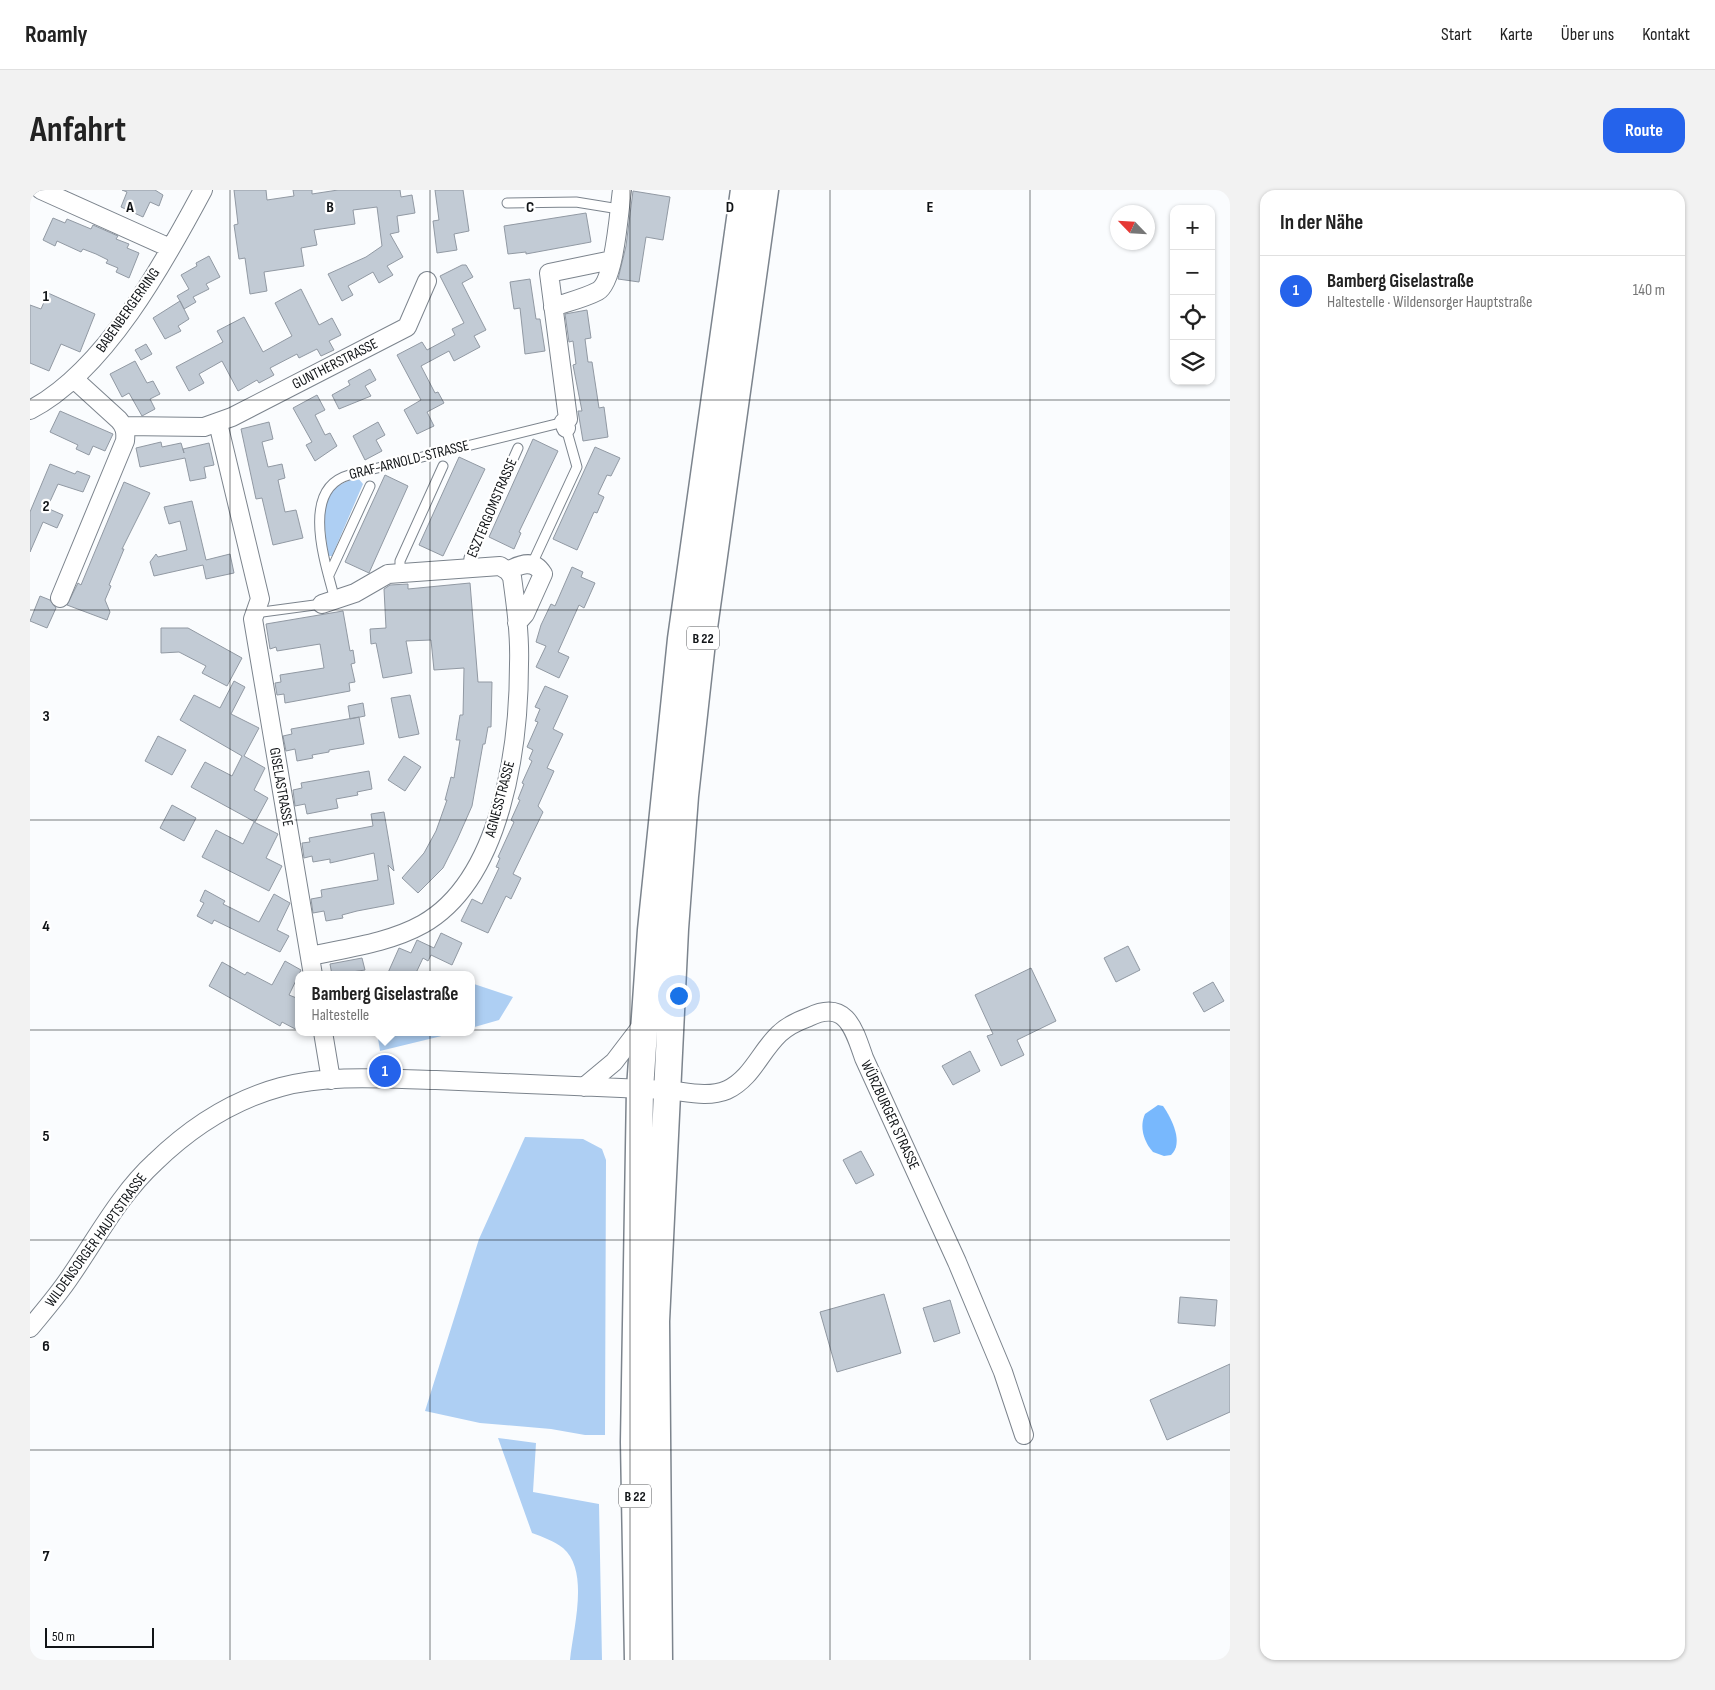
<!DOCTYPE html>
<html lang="de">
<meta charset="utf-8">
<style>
:root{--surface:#fff;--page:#f2f2f2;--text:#222;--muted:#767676;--line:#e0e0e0;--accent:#2563eb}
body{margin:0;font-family:"Sofia Sans Condensed",sans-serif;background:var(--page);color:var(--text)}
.controls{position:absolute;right:15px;top:15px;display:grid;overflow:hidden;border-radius:10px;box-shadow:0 1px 4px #0004}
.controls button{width:45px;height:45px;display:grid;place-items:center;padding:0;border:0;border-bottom:1px solid var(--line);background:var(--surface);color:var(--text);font:25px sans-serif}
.compass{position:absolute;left:1080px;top:15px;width:45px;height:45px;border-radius:50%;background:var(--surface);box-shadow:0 1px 4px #0004;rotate:295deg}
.scale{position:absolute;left:15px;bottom:12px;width:109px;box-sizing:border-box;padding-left:5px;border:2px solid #111417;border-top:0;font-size:14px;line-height:18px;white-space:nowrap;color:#111417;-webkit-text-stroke:4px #fff;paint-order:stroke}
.you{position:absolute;left:648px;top:805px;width:18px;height:18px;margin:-12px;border:4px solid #fff;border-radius:50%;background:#1a73e8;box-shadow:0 0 0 8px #1a73e833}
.badge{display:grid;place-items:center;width:32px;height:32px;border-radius:50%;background:var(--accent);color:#fff;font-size:16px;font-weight:700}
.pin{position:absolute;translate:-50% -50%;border:2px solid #fff;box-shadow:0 1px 5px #0006}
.popup{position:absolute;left:265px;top:781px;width:180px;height:65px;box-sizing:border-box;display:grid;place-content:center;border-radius:10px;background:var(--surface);filter:drop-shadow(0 1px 4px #0005);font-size:16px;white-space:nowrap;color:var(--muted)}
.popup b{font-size:19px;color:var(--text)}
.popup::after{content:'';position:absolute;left:50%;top:100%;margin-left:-10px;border:10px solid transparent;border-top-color:var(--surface)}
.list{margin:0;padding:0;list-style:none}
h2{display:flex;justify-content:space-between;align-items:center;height:65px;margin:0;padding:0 20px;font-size:21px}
h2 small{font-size:16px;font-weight:400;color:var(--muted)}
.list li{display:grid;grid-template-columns:32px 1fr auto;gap:15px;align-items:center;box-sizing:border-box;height:70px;padding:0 20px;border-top:1px solid var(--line)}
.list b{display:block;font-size:19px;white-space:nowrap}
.list p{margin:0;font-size:16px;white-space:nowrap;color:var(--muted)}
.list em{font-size:16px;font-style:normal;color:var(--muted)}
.icon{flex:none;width:28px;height:28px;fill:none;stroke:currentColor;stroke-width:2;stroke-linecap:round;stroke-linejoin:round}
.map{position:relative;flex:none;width:1200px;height:1470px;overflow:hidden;border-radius:15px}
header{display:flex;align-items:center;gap:30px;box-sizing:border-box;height:70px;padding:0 25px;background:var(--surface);border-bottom:1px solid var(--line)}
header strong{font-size:24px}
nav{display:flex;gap:28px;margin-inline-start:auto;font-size:18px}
.intro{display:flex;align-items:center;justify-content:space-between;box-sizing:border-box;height:120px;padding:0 30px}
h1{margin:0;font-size:35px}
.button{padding:12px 22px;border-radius:15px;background:var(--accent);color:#fff;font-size:18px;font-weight:700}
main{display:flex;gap:30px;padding:0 30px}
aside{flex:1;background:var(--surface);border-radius:15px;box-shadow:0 1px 4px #0004}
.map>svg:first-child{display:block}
.green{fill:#aecff3}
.water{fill:#78b8fd}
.building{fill:#c2cbd5;stroke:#9199a3}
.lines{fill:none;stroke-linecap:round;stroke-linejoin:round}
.service-casing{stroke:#7c848d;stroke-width:11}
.minor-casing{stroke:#7c848d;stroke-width:20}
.primary-casing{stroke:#7c848d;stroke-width:29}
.service{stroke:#fff;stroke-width:9}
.minor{stroke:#fff;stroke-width:18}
.primary{stroke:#fff;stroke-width:26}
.grid{fill:none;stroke:#111417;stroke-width:1;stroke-opacity:0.55}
.labels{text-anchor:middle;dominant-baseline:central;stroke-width:4.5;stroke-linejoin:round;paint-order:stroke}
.shield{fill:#fff;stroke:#585a5d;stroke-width:1}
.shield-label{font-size:14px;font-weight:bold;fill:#111417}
.street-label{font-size:15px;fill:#111417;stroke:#fff}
.grid-label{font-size:16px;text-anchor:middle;font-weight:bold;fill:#111417;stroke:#fff;stroke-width:4.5;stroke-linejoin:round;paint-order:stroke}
</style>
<header>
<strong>Roamly</strong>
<nav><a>Start</a><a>Karte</a><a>Über uns</a><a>Kontakt</a></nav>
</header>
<div class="intro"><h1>Anfahrt</h1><a class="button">Route</a></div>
<main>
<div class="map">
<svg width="1200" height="1470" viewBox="0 0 1200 1470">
<rect width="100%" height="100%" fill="#fafcfe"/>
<path class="green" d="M328 288 333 294 302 366H298C295 329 283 299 328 288Z
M441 793 483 807 469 830 441 838Z
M347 842H428L350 861Z
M495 947 553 949 572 959 576 970 575 1245H555L521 1239 450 1233 395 1221 449 1049Z
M468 1248 506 1253 503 1302 569 1314 572 1470H540C543 1439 560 1381 533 1358 524 1351 513 1347 502 1343Z"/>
<path class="water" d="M1128 915 1133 916C1142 929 1154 953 1141 965L1134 966 1123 962C1114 952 1109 937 1115 924Z"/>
<path class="building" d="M92 0H125L133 5 129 16 120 12 113 27 91 17 97 2Z
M204 0H236L237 10 264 6 263 0H282V4L308 0H370L371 7 382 5 385 23 367 26 369 42 360 44 373 67 357 76 363 85 349 93 343 82 318 96 323 105 312 111 298 84 336 67 352 56 347 17 323 20 325 34 284 40 287 55 271 58 274 76 234 82 237 101 220 104 215 68 209 69 204 35 208 34Z
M405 0H433L439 41 424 44 427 60 407 63 403 31 409 30Z
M603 1 640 7 633 50 616 47 609 92 588 89 596 56Z
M556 23 561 52 496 64V62L478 64 474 36Z
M23 28 35 33 37 29 61 39 63 35 88 46 86 49 99 54 97 58 109 63 99 88 86 82 88 78 76 73 78 70 66 64 53 59 51 62 27 51 25 56 13 50Z
M179 66 190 87 176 94 179 99 163 107 166 112 154 119 150 111 159 129 148 136 151 141 135 149 123 128 150 111 147 106 159 99 151 85 167 76 166 73Z
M432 75H436L443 87 432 93 456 140 444 146 450 157 424 171 419 161 391 176 405 203 408 202 414 213 397 222 404 236 387 244 374 220 391 210 367 165 392 152 397 160 425 145 422 139 434 133 410 86Z
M500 89 506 129H510L515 161 495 164 490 118 484 119 480 92Z
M271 99 289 135 302 128 311 145 299 151 304 160 291 166 287 159 269 168 267 164 240 178 244 185 229 193 227 190 208 201 192 171 169 184 174 193 159 201 146 177 193 152 187 141 214 127 233 162 262 146 245 113Z
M18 103 65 124 50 162 31 154 19 181 0 173V115L11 119Z
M557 120 561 148 555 149 558 172H562L569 218 574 217 578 247 553 251 548 221H552L543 175 546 174 543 151 539 152 535 124Z
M116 154 122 164 111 170 105 160Z
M105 171 117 193 123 191 130 204 120 209 125 219 112 226 99 203 92 207 80 184Z
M340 179 346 190 335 196 341 206 309 219 302 205 320 195 318 191Z
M287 205 295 220 285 225 295 245 300 243 307 256 285 271 276 255 282 252 263 218Z
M30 221 83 244 75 261 63 256 59 265 46 259 48 255 20 242Z
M239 232 243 249 232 252 238 277 252 274 255 288 248 290 255 322 266 320 273 348 243 355 232 308 226 309 211 239Z
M348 232 355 245 346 250 352 261 335 270 323 246Z
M503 249 528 261 489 342 491 343 484 359 459 347Z
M131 252 132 257 151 253 154 263 153 259 179 253 184 275 174 277 176 288 160 291 155 268 110 277 106 258Z
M565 257 590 268 581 286 577 285 568 304 574 307 567 323 564 322 547 360 523 349Z
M429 267 455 279 413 366 389 355Z
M20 274 45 284 47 281 60 286 53 302 28 294 17 318 33 325 27 338 13 332 0 362V322Z
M355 285 378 296 339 383 315 372Z
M94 292 120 303 92 359H94L79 395 81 396 75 410 80 422 77 430 37 415 48 393 51 395Z
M162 311 176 370 200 364 204 383 176 389 173 375 124 386 120 372 126 364 128 367 157 360 150 331 139 334 134 317Z
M542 377 553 382 551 387 565 393 554 418 549 415 528 462 539 467 529 488 506 477 516 456 506 452 511 435 521 414 525 416Z
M440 393 448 492H462L461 537H458L455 554H453L442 616 427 650 413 678 388 703 372 688 394 663 406 641 417 610H415L421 587 424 588 430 550H426L430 525H433L434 478 404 480 401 450 376 451 382 483 353 488 346 453 341 454 340 439 356 438 354 399 360 395 378 394V399Z
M10 406 20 410 26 418 17 438 0 431Z
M313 421 320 461 323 460 325 473 321 474 325 492 319 493 320 501 255 513 254 504 247 505 245 493 251 492 250 485 294 478 290 454 247 461 246 457 240 459 236 434Z
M131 438H158L212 468 197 496 172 483 176 476 149 462 131 463Z
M204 491 215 497 201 524 229 538 214 566 235 578 224 600 238 608 225 632 161 597 175 572 202 586 212 566 150 530 164 505 190 518Z
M515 496 538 506 523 539 533 544 517 578 524 581 508 616 513 622 483 684 491 688 481 709 476 706 458 743 431 731 442 709 452 714 469 678 466 677 470 668 468 667 484 632 481 630 490 610 488 609 494 594 492 593 502 571 499 569 503 560 497 557 508 532 505 531 510 519 505 517Z
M380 505 389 544 369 548 361 508Z
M333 513 335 526 320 529 318 516Z
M329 527 334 554 299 560V562L282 565 283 568 267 571 265 559 256 561 253 546 262 544 261 539Z
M128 546 156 560 142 585 115 571Z
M374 566 391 577 375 601 358 590Z
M339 581 342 599 327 602 328 605 306 609 308 618 277 624 275 614 265 616 263 600 272 598 271 593Z
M142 615 166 628 154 651 130 638Z
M354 622 364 681 358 675 364 714 327 721 312 725 313 728 296 731 294 721 283 723 281 709 292 707 291 700 348 690 344 663 300 673V669L283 672 282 666 274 668 272 653 280 652 279 648 343 636 341 624Z
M224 632 248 644 236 668 252 676 239 701 172 667 186 640 213 654Z
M175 700 195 711 193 714 229 732 244 704 260 713 247 740 259 746 250 762 184 730 182 734 167 726 174 713 170 711Z
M411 743 432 753 422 775 401 765 398 771 393 768 385 785H357L369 758 381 763 387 750 404 758Z
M1098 756 1110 780 1086 792 1074 768Z
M332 768 335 780 302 785 300 774Z
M255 771 271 780 259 805 269 809V841L252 832 250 836 179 796 192 772 215 785 217 782 242 795Z
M1001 778 1026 831 987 850 994 865 971 876 957 846 963 844 945 805Z
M1183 792 1194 811 1174 822 1163 803Z
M940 861 950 881 923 895 912 876Z
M831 961 844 985 826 994 813 970Z
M854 1104 871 1163 807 1182 790 1122Z
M1150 1107 1187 1110 1185 1136 1148 1133Z
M920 1110 930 1143 904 1152 893 1118Z
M1200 1174V1222L1137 1250 1120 1210Z"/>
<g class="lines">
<defs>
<path id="service" d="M477 13 546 12 589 19
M502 374 547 277 536 238
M438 377 439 368 488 258
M370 382V371L413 276
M299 385 340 296
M305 410C296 375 269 299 319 285L534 232
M225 423 292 414"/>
<path id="minor" d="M11 0 140 58
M523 117C538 112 555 108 568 101 585 91 589 20 592 0
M0 220C75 181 134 73 173 0
M188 233 230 409 223 429 283 785
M94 236 174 237 202 227 377 137 397 91
M536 238 534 232 538 229 537 221 519 83 582 70
M30 408 95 251C96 242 95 237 89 230L44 189
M292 414 325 403 358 384 470 376 478 381C490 374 504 369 513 384L495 424 487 433
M280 766C317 758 359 753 393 734 472 689 489 556 489 474 490 445 486 416 482 387L478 381
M293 842 301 890
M554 897 584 872 613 834
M0 1138C14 1121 28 1105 40 1087 67 1048 90 1004 125 972 160 938 203 910 251 897 300 884 356 889 406 890 483 893 560 897 637 900 657 902 678 908 697 900 722 888 730 862 749 844 757 836 768 831 779 827 816 809 824 839 834 868L927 1072 973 1182 994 1245"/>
<path id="primary" d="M608 1470 604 1252 610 899 621 740 651 449 714 0
M629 1470 626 1131 645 739 655 606 672 452 735 0"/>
</defs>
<use href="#service" class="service-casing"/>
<use href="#minor" class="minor-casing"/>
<use href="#primary" class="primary-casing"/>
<use href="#service" class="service"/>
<use href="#minor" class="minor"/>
<use href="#primary" class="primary"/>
</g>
<path class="grid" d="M200 0V1470M400 0V1470M600 0V1470M800 0V1470M1000 0V1470M0 210H1200M0 420H1200M0 630H1200M0 840H1200M0 1050H1200M0 1260H1200"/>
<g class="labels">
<g class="shield">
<rect x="657" y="436.5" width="32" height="23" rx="4"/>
<rect x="589" y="1294.5" width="32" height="23" rx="4"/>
</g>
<g class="shield-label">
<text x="673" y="448">B 22</text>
<text x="605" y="1306">B 22</text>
</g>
<g class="street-label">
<text transform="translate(98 120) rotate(-55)">BABENBERGERRING</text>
<text transform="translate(305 174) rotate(-27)">GUNTHERSTRASSE</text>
<text transform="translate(379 270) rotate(-14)">GRAF-ARNOLD-STRASSE</text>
<text transform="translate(462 318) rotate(-67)">ESZTERGOMSTRASSE</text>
<text transform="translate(251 597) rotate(80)">GISELASTRASSE</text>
<text transform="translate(470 609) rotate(-75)">AGNESSTRASSE</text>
<text transform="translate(860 925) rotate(65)">WÜRZBURGER STRASSE</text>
<text transform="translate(66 1050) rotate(-54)">WILDENSORGER HAUPTSTRASSE</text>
</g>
</g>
<g class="grid-label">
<text x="100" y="22">A</text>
<text x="300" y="22">B</text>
<text x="500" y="22">C</text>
<text x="700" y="22">D</text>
<text x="900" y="22">E</text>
<text x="16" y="111">1</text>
<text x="16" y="321">2</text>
<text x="16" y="531">3</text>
<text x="16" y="741">4</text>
<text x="16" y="951">5</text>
<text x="16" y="1161">6</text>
<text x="16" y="1371">7</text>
</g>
</svg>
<div class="controls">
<button>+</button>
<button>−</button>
<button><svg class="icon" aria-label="locate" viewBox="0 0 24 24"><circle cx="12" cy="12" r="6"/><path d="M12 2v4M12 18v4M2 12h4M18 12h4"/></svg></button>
<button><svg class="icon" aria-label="layers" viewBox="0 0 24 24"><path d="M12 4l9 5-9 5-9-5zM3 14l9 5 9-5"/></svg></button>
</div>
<svg class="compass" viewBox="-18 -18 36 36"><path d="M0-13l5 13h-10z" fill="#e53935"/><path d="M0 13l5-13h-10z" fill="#767676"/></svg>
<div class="scale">50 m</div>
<div class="you"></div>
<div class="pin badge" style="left:355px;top:881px">1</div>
<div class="popup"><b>Bamberg Giselastraße</b>Haltestelle</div>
</div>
<aside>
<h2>In der Nähe<small></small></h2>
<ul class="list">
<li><span class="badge">1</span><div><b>Bamberg Giselastraße</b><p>Haltestelle · Wildensorger Hauptstraße</p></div><em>140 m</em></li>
</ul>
</aside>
</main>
